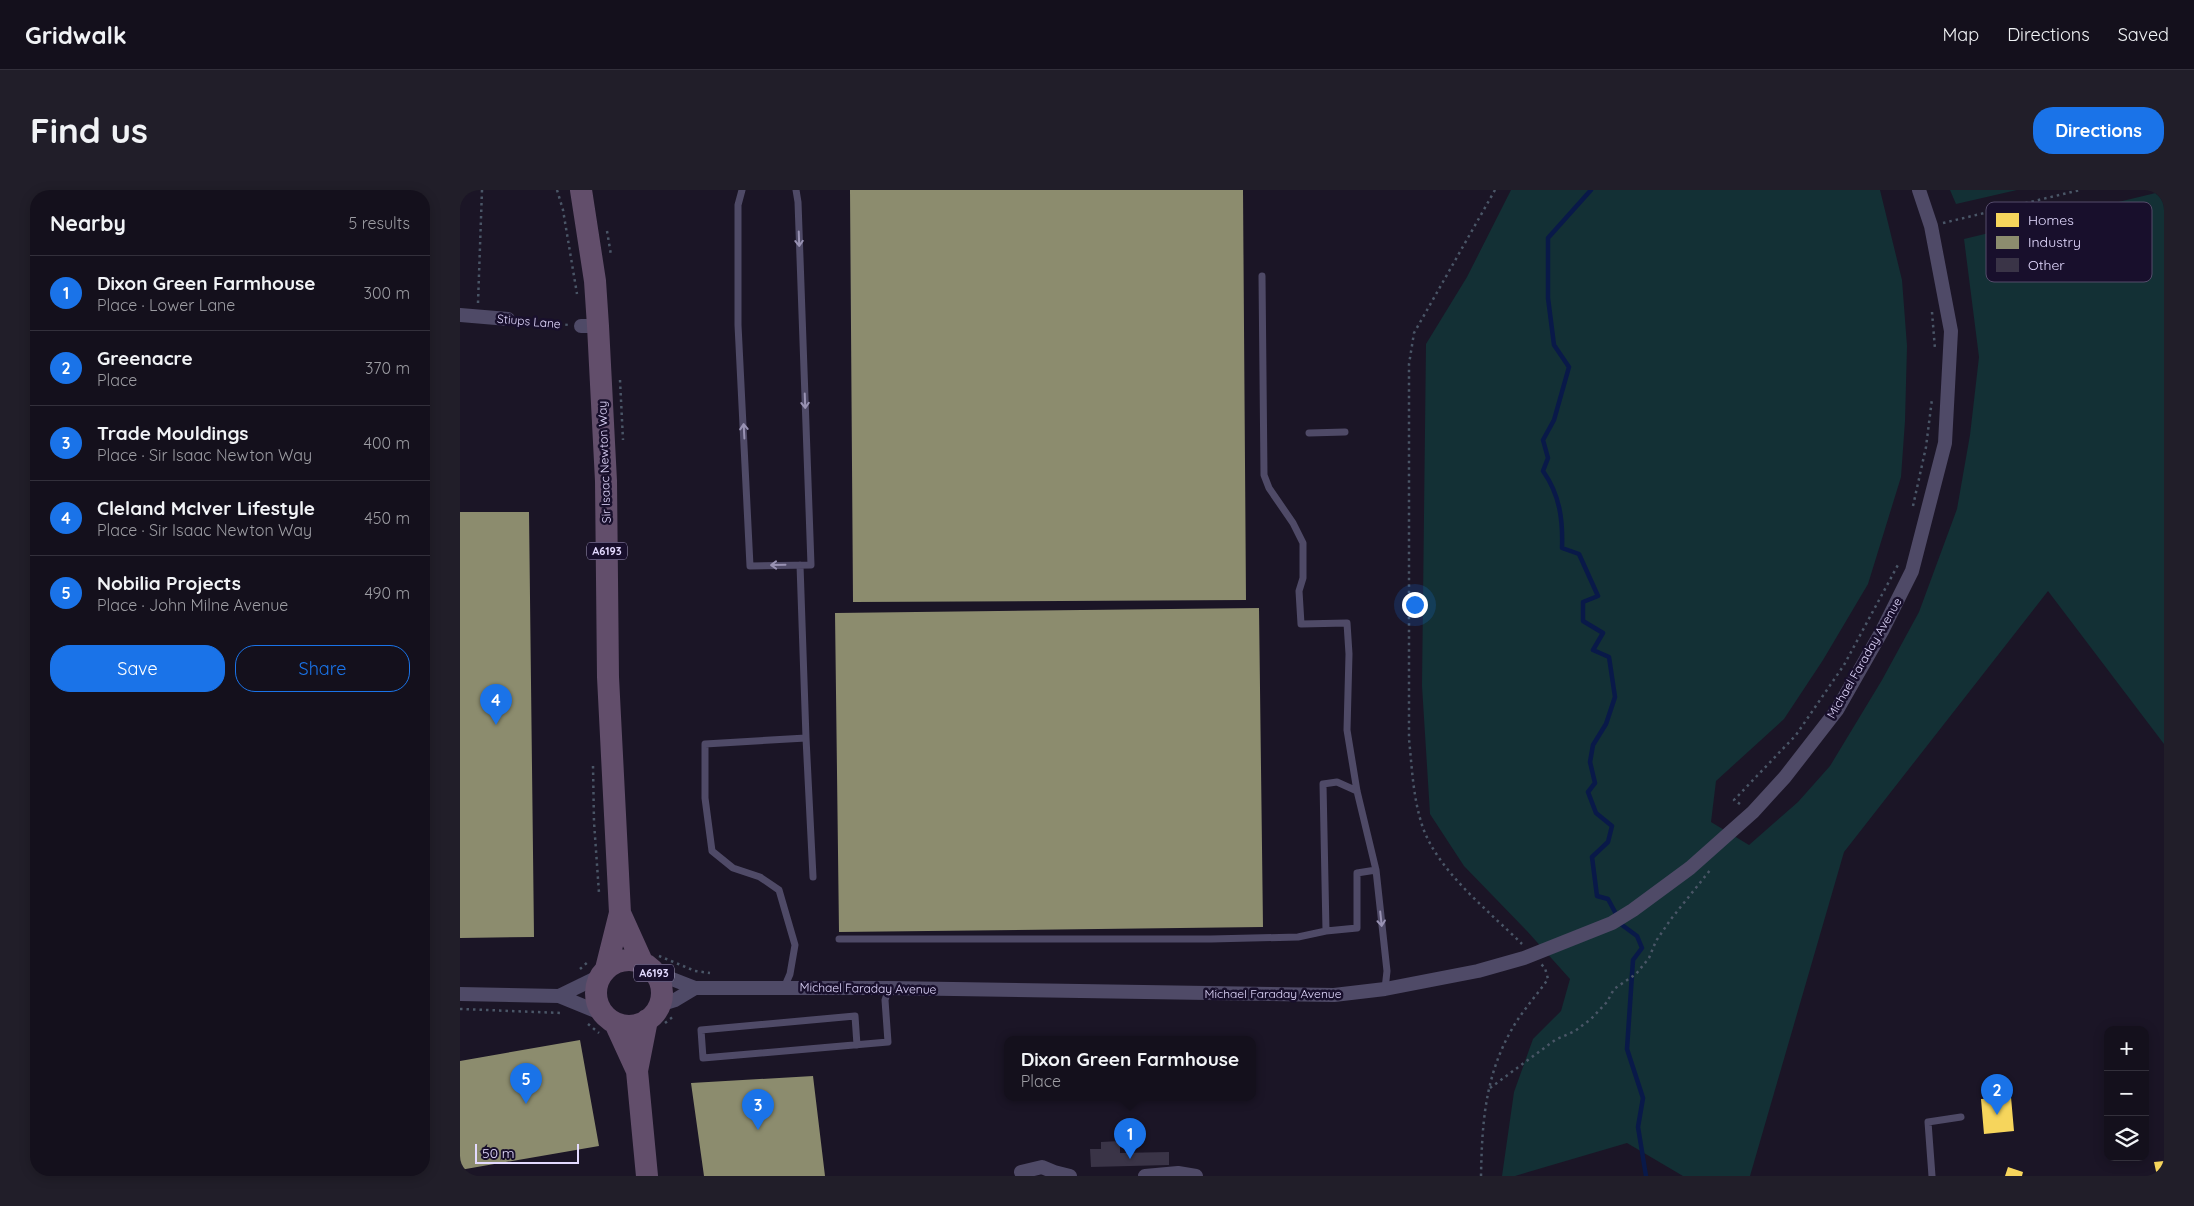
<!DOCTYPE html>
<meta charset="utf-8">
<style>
:root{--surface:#14101c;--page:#211e29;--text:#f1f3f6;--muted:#9d9da3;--line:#33303b;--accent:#1a73e8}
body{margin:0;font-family:Quicksand,sans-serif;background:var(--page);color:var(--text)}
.controls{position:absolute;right:15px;bottom:15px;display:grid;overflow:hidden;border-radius:10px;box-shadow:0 2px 12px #0003}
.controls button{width:45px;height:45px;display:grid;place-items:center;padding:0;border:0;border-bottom:1px solid var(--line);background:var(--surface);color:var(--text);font:25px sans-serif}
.scale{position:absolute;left:15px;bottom:12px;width:104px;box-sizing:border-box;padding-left:5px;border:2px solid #e3daff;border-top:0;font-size:14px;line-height:18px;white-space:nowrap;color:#e3daff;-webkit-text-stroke:4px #180f2c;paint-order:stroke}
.you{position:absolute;left:954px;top:414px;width:18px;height:18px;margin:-12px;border:4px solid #fff;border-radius:50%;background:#1a73e8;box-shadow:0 0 0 8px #1a73e833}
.badge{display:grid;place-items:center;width:32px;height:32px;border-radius:50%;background:var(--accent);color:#fff;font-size:16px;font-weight:700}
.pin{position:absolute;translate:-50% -41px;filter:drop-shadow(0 1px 2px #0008)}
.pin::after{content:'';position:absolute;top:26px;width:18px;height:15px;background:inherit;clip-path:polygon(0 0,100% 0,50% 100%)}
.popup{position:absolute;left:544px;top:846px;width:252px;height:65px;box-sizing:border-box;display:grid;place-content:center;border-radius:10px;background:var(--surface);filter:drop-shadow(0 1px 4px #0005);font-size:16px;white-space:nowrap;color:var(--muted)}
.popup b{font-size:19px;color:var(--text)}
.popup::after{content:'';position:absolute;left:50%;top:100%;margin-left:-10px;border:10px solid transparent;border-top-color:var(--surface)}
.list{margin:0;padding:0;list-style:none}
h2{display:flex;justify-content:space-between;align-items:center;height:65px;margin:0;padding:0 20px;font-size:21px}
h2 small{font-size:16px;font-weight:400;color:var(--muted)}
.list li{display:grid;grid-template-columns:32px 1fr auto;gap:15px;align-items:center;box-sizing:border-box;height:75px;padding:0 20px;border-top:1px solid var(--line)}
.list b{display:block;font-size:19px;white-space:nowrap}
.list p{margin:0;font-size:16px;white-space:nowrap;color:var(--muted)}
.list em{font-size:16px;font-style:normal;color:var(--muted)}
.actions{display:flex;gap:10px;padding:15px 20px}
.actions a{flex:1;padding:11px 0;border:1px solid var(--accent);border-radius:20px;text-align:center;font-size:18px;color:var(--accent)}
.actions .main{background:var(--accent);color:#fff}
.icon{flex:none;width:28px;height:28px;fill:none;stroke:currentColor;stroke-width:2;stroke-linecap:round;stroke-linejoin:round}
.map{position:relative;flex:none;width:1704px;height:986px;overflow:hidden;border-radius:20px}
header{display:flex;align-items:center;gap:30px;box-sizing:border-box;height:70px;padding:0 25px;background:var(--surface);border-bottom:1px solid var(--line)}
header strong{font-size:24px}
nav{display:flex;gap:28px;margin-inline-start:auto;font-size:18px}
.intro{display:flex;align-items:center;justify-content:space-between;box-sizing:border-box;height:120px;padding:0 30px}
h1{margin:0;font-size:35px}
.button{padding:12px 22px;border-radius:20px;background:var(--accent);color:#fff;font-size:18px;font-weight:700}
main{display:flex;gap:30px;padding:0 30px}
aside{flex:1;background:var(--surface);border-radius:20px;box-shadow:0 2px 12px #0003}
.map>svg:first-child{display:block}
.green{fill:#133035}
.homes{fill:#f6d55c}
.industry{fill:#8c8c6e}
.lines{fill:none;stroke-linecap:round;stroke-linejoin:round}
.stream{stroke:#091949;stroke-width:4.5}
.building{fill:#3a3447}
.path{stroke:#4a5667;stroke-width:2.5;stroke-dasharray:2.5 4;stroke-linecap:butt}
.service{stroke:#4f4a67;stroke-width:7}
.minor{stroke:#4f4a67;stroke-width:14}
.trunk{stroke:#624e6b;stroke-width:22}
.oneway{stroke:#9992b3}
.labels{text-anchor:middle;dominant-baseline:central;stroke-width:5;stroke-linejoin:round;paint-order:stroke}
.shield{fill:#180f2c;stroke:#a69dc0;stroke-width:1}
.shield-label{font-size:11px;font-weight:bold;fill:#e3daff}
.street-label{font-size:12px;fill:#e3daff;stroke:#180f2c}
.key{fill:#180f2c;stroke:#554c6b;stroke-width:1}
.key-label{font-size:14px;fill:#e3daff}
</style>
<header>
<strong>Gridwalk</strong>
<nav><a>Map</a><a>Directions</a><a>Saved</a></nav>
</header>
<div class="intro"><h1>Find us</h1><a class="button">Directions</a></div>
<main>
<aside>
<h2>Nearby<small>5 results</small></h2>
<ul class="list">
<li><span class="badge">1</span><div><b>Dixon Green Farmhouse</b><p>Place · Lower Lane</p></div><em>300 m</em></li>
<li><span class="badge">2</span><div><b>Greenacre</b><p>Place</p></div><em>370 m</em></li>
<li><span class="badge">3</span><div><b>Trade Mouldings</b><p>Place · Sir Isaac Newton Way</p></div><em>400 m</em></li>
<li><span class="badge">4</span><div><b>Cleland McIver Lifestyle</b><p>Place · Sir Isaac Newton Way</p></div><em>450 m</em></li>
<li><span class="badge">5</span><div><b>Nobilia Projects</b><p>Place · John Milne Avenue</p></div><em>490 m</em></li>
</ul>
<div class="actions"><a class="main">Save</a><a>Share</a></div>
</aside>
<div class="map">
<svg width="1704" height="986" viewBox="0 0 1704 986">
<rect width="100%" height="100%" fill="#1b1526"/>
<path class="green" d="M1051 0H1420L1442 90 1447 156 1445 231 1441 287 1408 394 1363 470 1324 529 1256 591 1251 632 1289 655 1338 612 1370 576 1422 490 1459 422 1497 319 1510 245 1519 167 1504 49 1704 1V554L1588 401 1384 662 1290 986H1223L1167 953 1055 986H1042L1054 902 1073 849 1101 821 1110 789 1067 741 1004 676 970 624 962 496 966 154 1007 87Z
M1490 0H1557L1496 14Z"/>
<path class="homes" d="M1551 907 1554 941 1524 944 1521 909Z
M1704 971V986H1697L1694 972Z
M1548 977 1563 982 1562 986H1545Z"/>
<path class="industry" d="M390 0H783L786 410 393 412Z
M0 322H69L74 747 0 748Z
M799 418 803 737 379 742 375 423Z
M120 850 139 956 0 980V871Z
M353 886 365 986H244L231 893Z"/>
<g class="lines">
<path class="stream" d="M1131 0 1088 48V108L1094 155 1109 177 1094 230 1083 250 1088 268 1083 281C1100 305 1103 330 1102 358L1119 364 1138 406 1123 412V431L1143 443 1133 460 1149 467 1155 507 1146 534 1133 555 1130 572 1135 593 1128 602 1136 623 1152 636 1148 652 1132 667 1137 706 1148 709 1162 735 1177 746 1182 758 1173 770 1167 859 1183 908 1178 937 1186 986"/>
</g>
<path class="building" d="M660 951V963L709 962V975L631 977 630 959H641V952Z"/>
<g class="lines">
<path class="path" d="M97 0 103 20 117 104
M1035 0 954 143 949 174V549C952 578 953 607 962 635 977 681 1029 721 1062 754
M1483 33 1620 0
M147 41 151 65
M18 113 22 0
M1472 122 1475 159
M60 130 109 135
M160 190 163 250
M1453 316 1466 257 1472 209
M133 576 134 632 139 703
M1280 614 1274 610 1336 545 1384 475 1439 373
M199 766 235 781 250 783
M120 779 129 771
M0 819 102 823
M205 833 215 825
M128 834 139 843
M1030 898 1095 850 1115 841 1131 829 1147 812 1154 799 1176 784 1189 768 1196 751 1211 729 1251 679
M1021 986C1022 933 1025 886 1052 839 1062 821 1077 805 1088 789L1085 778 1081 774"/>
<path class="service" d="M282 0 278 15V135L290 376 351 375 338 12 336 0
M802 86 804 285 809 298 833 333 843 353V388L839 401 841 434 887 433 889 464 887 540 897 601 916 680 927 781 925 799
M849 243 885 242
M340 375 346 548 353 687
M866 741 897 738V683L916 680
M379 749H751L838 747 866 741 863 594 877 592 897 601
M324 798 330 784 335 755 319 700 300 687 273 678 252 661 245 608V554L346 548
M397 855 395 826 241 840 243 868 428 852 425 810 429 798
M1472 986 1468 932 1501 927"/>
<path class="minor" d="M0 125 48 129
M121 136H138
M194 782 235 798H429L874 805 925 799 1018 781 1064 768 1152 733 1173 720 1230 678 1293 622 1325 587 1377 520 1422 441 1452 381 1485 253 1491 141 1471 36 1459 0
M0 804 99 806 143 824
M99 806 140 786
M199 815 215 810 235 798
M561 982 582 977 594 982 610 986
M685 986 718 983 736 986"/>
<path class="trunk" d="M121 0 135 91 138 136 146 291 148 487 160 723 146 779
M160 723 183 774
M136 803a33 33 0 1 1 66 0a33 33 0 1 1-66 0Z
M187 830 177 881 187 986
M155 833 177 881"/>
</g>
<defs><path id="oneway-shaft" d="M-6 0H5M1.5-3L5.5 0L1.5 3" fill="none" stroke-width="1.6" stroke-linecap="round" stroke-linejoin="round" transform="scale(1.25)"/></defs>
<g class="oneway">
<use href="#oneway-shaft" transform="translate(339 49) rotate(88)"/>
<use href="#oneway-shaft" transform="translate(345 211) rotate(88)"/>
<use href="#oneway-shaft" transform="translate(284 241) rotate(-93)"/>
<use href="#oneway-shaft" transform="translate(318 375) rotate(179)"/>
<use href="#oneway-shaft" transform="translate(921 729) rotate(84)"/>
</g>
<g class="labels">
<g class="shield">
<rect x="127" y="352.5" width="40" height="17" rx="4"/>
<rect x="174" y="774.5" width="40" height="17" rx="4"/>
</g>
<g class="shield-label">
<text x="147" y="361">A6193</text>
<text x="194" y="783">A6193</text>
</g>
<g class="street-label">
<text transform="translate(69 131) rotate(5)">Stiups Lane</text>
<text transform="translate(144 272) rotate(-92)">Sir Isaac Newton Way</text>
<text transform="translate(1404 468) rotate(-60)">Michael Faraday Avenue</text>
<text transform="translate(408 798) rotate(1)">Michael Faraday Avenue</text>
<text x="813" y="803">Michael Faraday Avenue</text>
</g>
</g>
<rect x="1526" y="12" width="166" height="80" rx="8" class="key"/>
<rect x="1536" y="23" width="23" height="14" fill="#f6d55c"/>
<rect x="1536" y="46" width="23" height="13" fill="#8c8c6e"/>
<rect x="1536" y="68" width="23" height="14" fill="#3a3447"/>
<g class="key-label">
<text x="1568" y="35">Homes</text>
<text x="1568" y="57">Industry</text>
<text x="1568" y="80">Other</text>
</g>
</svg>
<div class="controls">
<button>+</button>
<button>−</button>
<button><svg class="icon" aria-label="layers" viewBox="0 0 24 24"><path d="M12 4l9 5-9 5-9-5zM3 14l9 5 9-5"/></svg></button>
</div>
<div class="scale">50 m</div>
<div class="you"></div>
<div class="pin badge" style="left:670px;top:969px">1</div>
<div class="popup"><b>Dixon Green Farmhouse</b>Place</div>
<div class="pin badge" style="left:1537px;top:925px">2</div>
<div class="pin badge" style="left:298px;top:940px">3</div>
<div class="pin badge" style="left:36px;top:535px">4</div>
<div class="pin badge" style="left:66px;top:914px">5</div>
</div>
</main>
